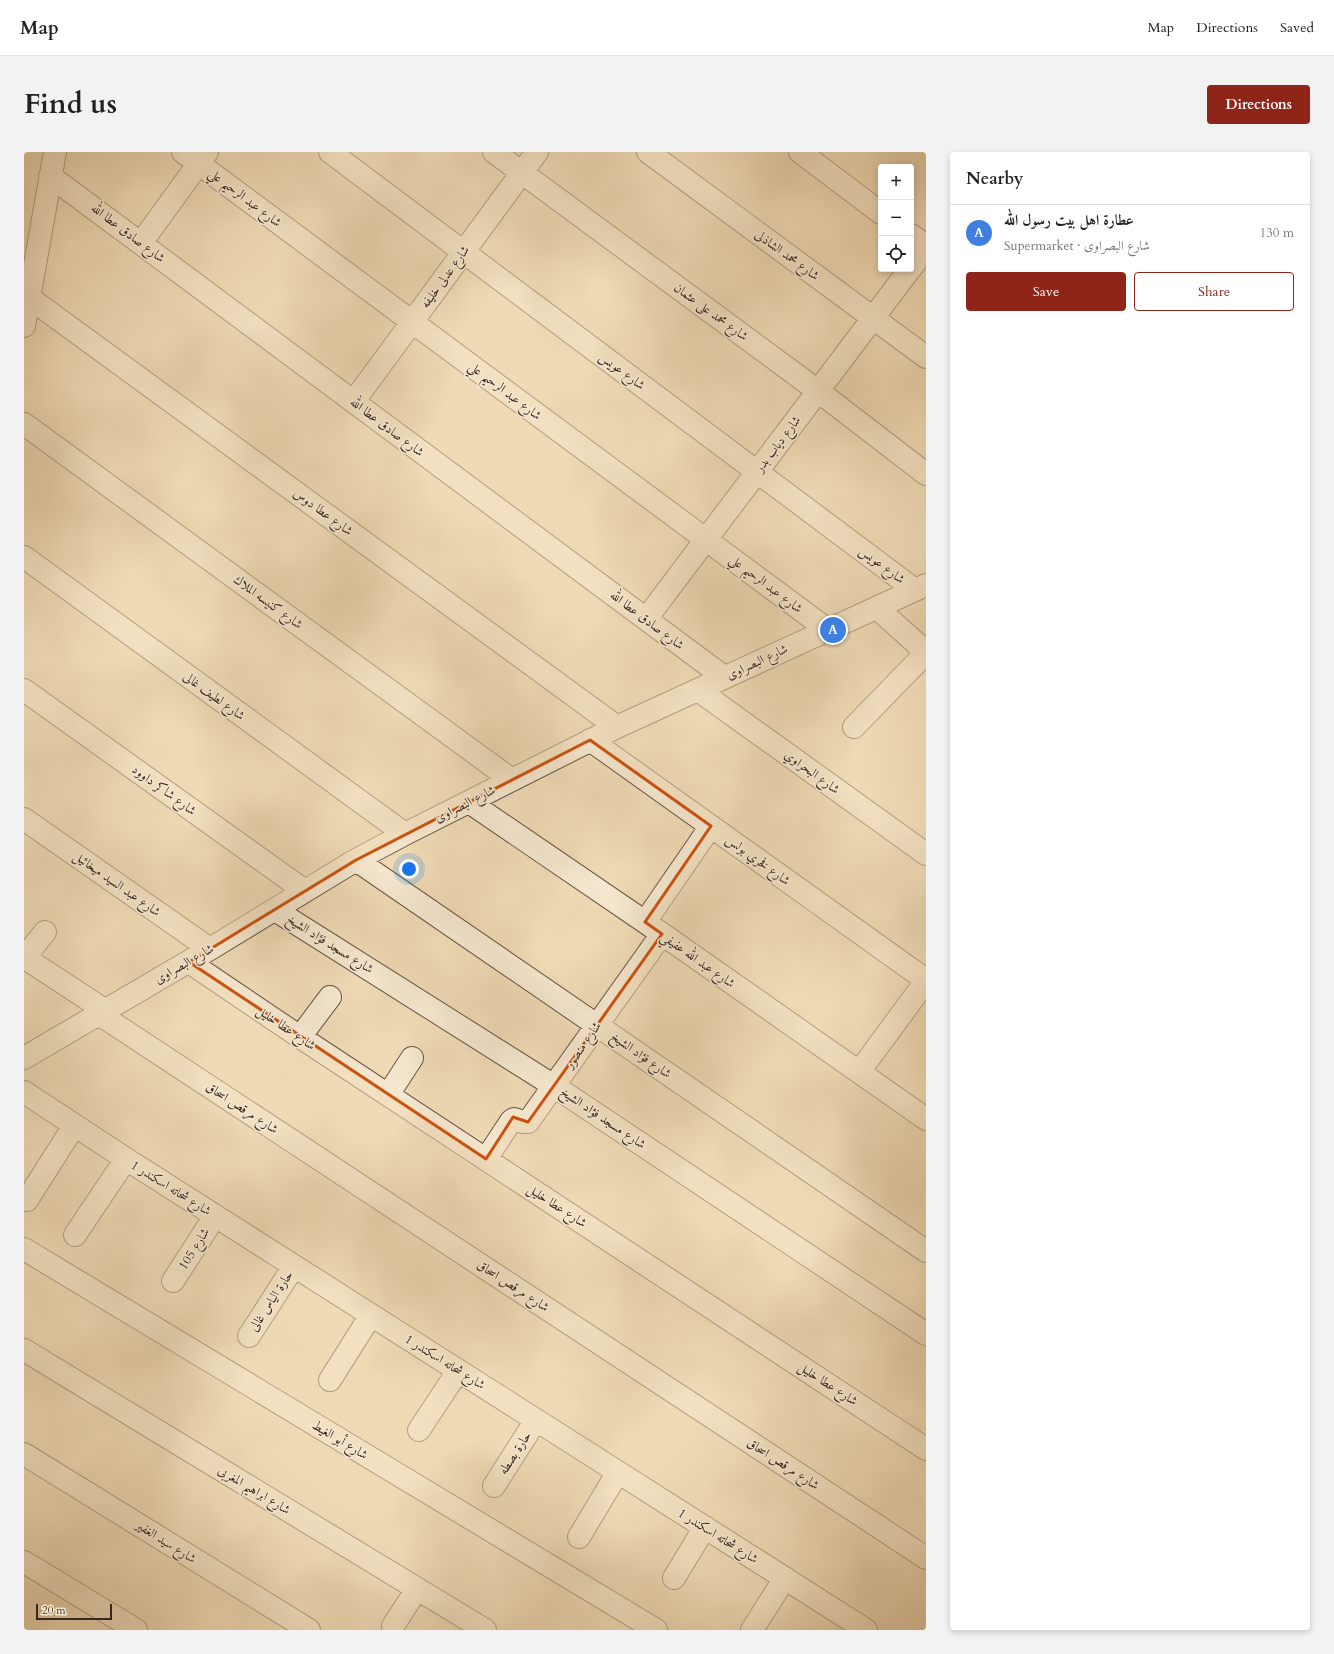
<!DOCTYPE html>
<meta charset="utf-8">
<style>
:root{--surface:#fff;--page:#f2f2f2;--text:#202124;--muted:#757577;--line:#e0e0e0;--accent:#8f2418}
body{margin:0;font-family:Cardo,Amiri,serif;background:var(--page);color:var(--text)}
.controls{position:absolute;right:12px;top:12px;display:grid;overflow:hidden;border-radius:4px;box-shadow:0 2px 6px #0003}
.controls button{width:36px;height:36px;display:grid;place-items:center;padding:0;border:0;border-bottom:1px solid var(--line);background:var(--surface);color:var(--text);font:20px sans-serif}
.scale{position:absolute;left:12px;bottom:10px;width:76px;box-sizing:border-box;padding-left:4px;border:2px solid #3c271f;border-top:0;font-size:11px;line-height:14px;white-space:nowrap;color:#3c271f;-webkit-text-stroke:3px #f5e7cf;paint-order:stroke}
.you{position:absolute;left:385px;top:717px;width:14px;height:14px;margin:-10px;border:3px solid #fff;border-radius:50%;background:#1a73e8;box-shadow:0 0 0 6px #1a73e833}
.badge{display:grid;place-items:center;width:26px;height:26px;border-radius:50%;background:var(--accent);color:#fff;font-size:13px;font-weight:700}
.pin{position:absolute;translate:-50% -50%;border:2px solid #fff;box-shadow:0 1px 4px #0006}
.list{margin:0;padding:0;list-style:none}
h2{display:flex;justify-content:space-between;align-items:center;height:52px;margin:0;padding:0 16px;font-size:17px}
h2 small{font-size:13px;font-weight:400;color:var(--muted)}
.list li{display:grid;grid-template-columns:26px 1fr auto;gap:12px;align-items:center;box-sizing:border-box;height:56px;padding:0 16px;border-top:1px solid var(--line)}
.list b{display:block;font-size:15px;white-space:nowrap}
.list p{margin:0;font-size:13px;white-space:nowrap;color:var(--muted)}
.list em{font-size:13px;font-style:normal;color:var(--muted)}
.actions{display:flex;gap:8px;padding:12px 16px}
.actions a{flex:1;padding:9px 0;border:1px solid var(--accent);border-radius:4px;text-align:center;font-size:14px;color:var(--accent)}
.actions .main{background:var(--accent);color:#fff}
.icon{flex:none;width:22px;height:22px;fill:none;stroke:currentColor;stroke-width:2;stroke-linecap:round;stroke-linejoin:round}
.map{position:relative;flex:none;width:902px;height:1478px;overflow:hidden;border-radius:4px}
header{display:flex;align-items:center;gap:24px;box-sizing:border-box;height:56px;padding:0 20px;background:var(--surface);border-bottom:1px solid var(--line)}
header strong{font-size:19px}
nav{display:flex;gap:22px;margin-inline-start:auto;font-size:14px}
.intro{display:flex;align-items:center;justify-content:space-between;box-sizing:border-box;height:96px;padding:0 24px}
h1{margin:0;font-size:28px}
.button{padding:10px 18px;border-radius:4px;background:var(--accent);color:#fff;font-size:14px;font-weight:700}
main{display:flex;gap:24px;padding:0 24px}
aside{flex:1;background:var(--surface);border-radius:4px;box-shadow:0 2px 6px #0003}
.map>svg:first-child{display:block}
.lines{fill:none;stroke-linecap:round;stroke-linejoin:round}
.minor-casing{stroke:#695444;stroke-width:24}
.minor{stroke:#f5e7cf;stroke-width:22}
.marked{fill:none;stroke:#ce520f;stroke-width:3;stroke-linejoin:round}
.labels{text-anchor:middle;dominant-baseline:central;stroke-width:3.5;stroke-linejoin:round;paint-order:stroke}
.street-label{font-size:13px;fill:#3c271f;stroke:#f5e7cf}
</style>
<header>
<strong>Map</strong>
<nav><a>Map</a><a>Directions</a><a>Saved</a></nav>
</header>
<div class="intro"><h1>Find us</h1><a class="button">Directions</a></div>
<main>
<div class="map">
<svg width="902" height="1478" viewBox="0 0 902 1478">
<rect width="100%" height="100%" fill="#efdab5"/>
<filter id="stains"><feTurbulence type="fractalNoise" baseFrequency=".005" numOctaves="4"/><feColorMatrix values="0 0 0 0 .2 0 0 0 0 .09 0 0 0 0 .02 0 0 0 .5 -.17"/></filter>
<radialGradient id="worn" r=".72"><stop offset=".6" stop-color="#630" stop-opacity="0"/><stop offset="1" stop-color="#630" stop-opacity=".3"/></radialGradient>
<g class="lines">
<defs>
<path id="minor" d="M159 0 804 478
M306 0 891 438
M470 0 794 239 902 322
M624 0 902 205
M776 0 857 61
M26 24 700 525
M887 83 902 94
M117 91 183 0
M887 116 902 96
M0 142 593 575
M0 174 31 0
M330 249 513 0
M0 272 488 628
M0 405 381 682
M853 456 902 500
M622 467 886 117
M0 538 281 739
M674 538 902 702
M830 575 902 501
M566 588 902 828
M445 650 621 770 902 967
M0 667 186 797
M332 708 902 1099
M251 758 530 934 902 1182
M621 770 687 674
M21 780 4 801 3 805 4 808 82 859
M165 810 276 885 902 1297
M75 862 902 1406
M276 885 306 845
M0 906 186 797 332 708 381 682 593 575 902 433
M835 920 902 829
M0 940 102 1007 842 1478
M364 943 388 906
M462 1007 487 969 490 967 499 970H504L638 782
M3 1048 50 974
M51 1083 102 1007
M0 1097 632 1478
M149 1129 191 1064
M225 1184 270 1114
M0 1198 461 1478
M306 1228 347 1163
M395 1278 434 1219
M0 1302 285 1478
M470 1334 512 1268
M555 1385 594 1320
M0 1410 112 1478
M650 1426 681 1375
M369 1474 393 1437
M728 1478 761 1426"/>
</defs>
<use href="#minor" class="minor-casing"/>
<use href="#minor" class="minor"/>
</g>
<path d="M0 0H902V1478H0ZM566 588 687 674 621 770 638 782 504 970 489 965 462 1007 165 810 332 708Z" fill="#efdab5" fill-opacity=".55" fill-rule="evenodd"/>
<path class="marked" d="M566 588 687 674 621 770 638 782 504 970 489 965 462 1007 165 810 332 708Z"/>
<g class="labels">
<g class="street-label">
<text transform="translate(221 46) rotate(37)">شارع عبد الرحيم علي</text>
<text transform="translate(104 81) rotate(37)">شارع صادق عطا الله</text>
<text transform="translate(763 103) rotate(36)">شارع محمد الشاذلى</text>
<text transform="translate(421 125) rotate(-54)">شارع عدلى خليفه</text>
<text transform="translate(687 160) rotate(36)">شارع محمد على عثمان</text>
<text transform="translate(598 219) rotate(37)">شارع عويس</text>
<text transform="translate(481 239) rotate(37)">شارع عبد الرحيم علي</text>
<text transform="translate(363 275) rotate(37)">شارع صادق عطا الله</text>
<text transform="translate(754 292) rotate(-53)">شارع دياب بدر</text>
<text transform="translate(299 360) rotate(36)">شارع عطا دوس</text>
<text transform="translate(858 413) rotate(37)">شارع عويس</text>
<text transform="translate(742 432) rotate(37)">شارع عبد الرحيم علي</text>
<text transform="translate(244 450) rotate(36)">شارع كنيسه الملاك</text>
<text transform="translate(623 468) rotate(37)">شارع صادق عطا الله</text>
<text transform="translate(733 510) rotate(-25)">شارع البصراوى</text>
<text transform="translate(190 544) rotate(36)">شارع لطيف غالى</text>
<text transform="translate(788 620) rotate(36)">شارع البحراوي</text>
<text transform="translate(140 638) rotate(36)">شارع شاكر داوود</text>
<text transform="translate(441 652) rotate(-27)">شارع البصراوى</text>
<text transform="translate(734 708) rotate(36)">شارع فخري بولس</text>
<text transform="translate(93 732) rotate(35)">شارع عبد السيد ميخائيل</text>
<text transform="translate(306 792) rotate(32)">شارع مسجد فؤاد الشيخ</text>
<text transform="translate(674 808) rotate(35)">شارع عبد الله عفيفي</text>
<text transform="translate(160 812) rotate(-30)">شارع البصراوى</text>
<text transform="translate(262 876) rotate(34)">شارع عطا خليل</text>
<text transform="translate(559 893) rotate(-55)">شارع منصور</text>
<text transform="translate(617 903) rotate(35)">شارع فؤاد الشيخ</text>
<text transform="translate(218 956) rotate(33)">شارع مرقص اسحاق</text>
<text transform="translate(579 966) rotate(34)">شارع مسجد فؤاد الشيخ</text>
<text transform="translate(147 1036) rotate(32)">شارع شحاته اسكندر 1</text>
<text transform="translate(533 1054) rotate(33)">شارع عطا خليل</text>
<text transform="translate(170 1097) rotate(-58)">شارع 105</text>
<text transform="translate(489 1134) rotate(33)">شارع مرقص اسحاق</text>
<text transform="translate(247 1149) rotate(-57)">حارة الياس غالى</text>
<text transform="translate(421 1210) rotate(32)">شارع شحاته اسكندر 1</text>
<text transform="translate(804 1232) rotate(33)">شارع عطا خليل</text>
<text transform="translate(316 1288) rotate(31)">شارع أبو الغيط</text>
<text transform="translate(491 1301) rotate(-57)">حارة بصطه</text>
<text transform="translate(759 1312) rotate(33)">شارع مرقص اسحاق</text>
<text transform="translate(230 1338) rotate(31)">شارع ابراهيم المغربى</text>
<text transform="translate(694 1384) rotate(32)">شارع شحاته اسكندر 1</text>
<text transform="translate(142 1390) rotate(32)">شارع سيد الغفير</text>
</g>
</g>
<rect width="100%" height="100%" filter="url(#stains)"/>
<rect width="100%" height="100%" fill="url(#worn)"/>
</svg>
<div class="controls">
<button>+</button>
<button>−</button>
<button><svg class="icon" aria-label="locate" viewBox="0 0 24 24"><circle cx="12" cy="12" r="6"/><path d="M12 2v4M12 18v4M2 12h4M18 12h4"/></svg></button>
</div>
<div class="scale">20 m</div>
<div class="you"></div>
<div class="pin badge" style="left:809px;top:478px;background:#3f7fe0">A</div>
</div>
<aside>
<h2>Nearby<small></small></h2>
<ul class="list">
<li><span class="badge" style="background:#3f7fe0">A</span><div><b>عطارة اهل بيت رسول الله</b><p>Supermarket · شارع البصراوى</p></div><em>130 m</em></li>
</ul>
<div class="actions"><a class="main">Save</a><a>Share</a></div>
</aside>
</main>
